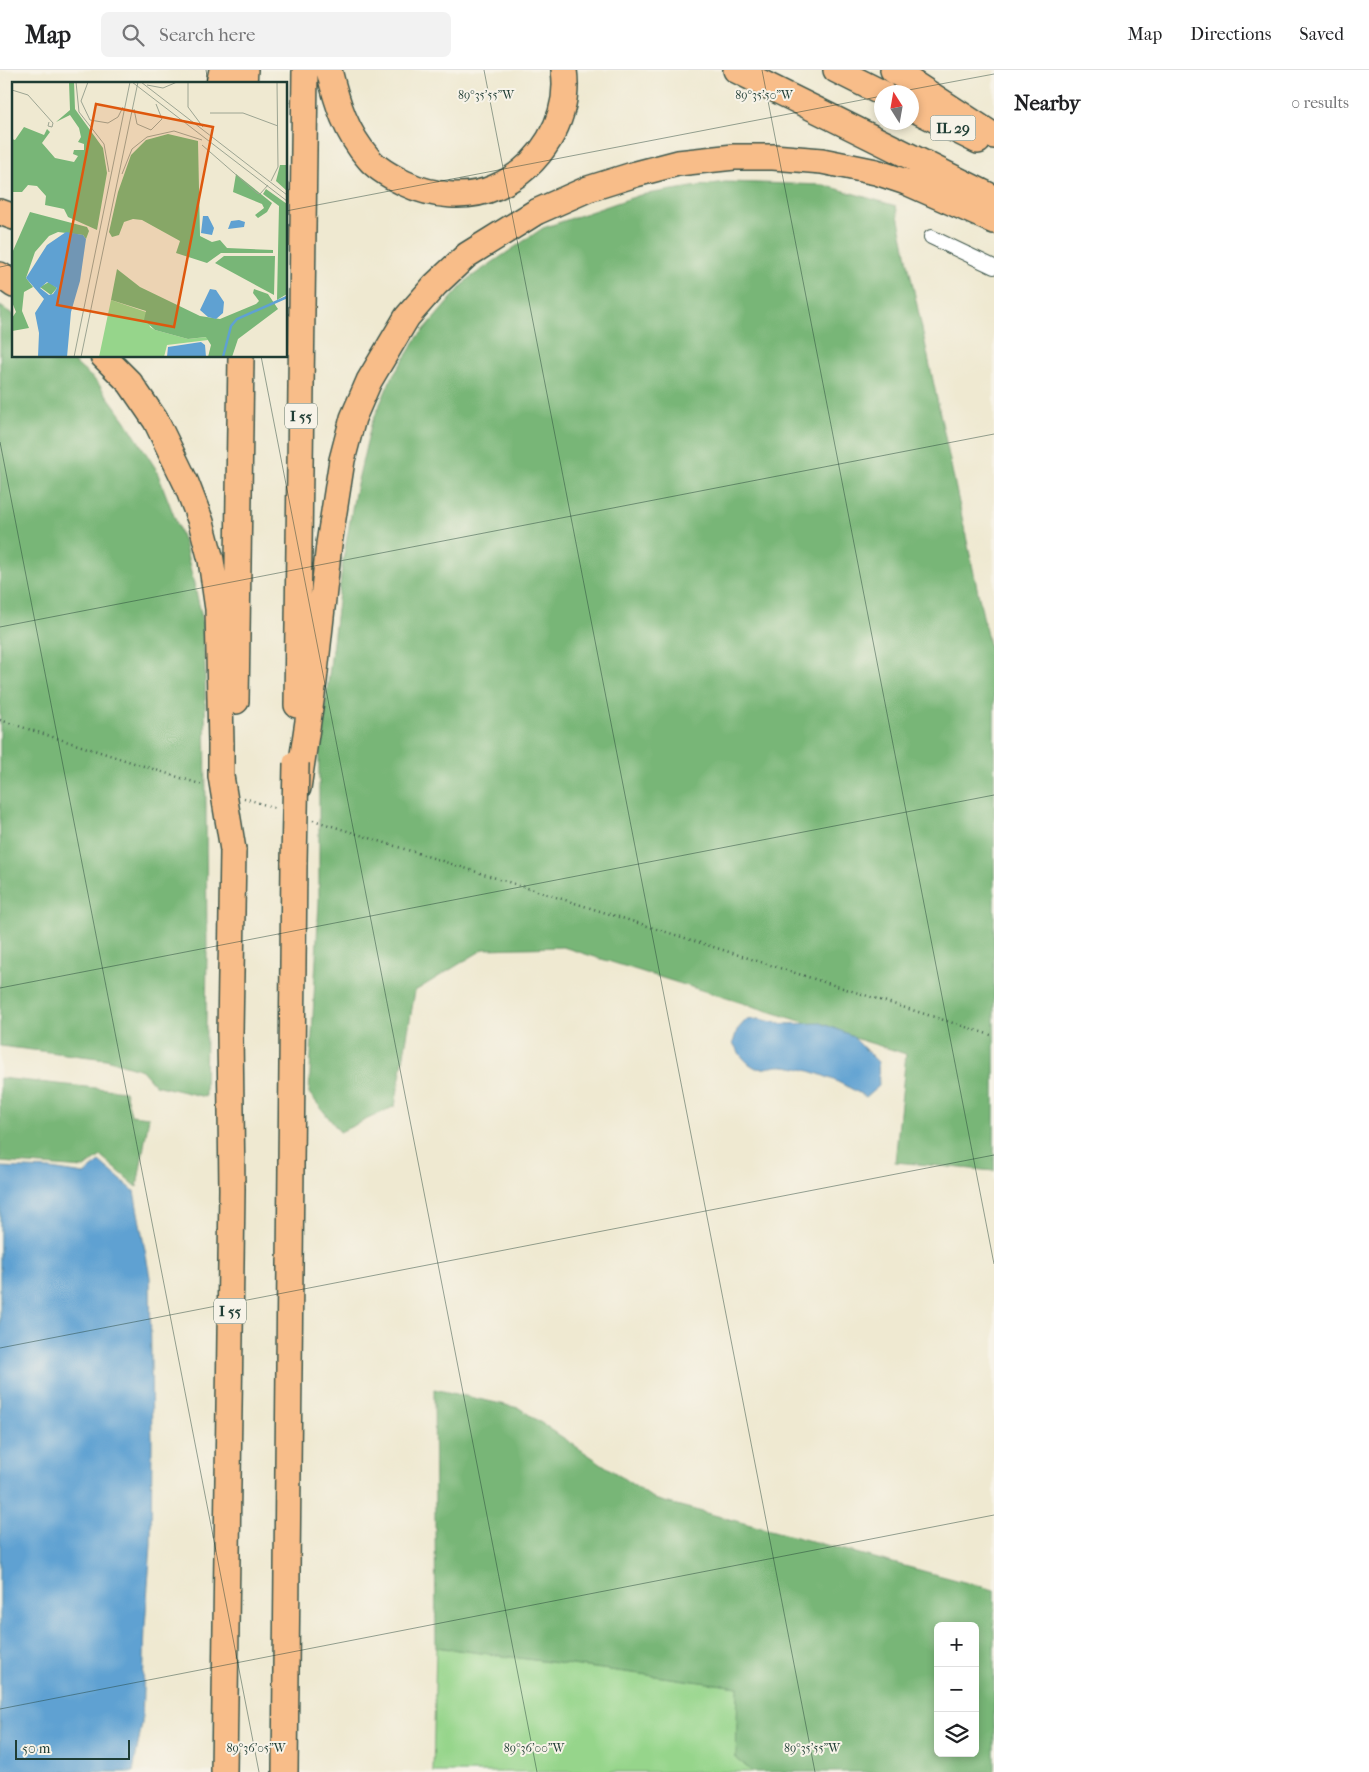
<!DOCTYPE html>
<meta charset="utf-8">
<style>
:root{--surface:#fff;--page:#f2f2f2;--text:#202124;--muted:#757577;--line:#e0e0e0}
body{margin:0;font-family:"IM FELL French Canon",serif;background:var(--page);color:var(--text)}
.controls{position:absolute;right:15px;bottom:15px;display:grid;overflow:hidden;border-radius:8px;box-shadow:0 2px 8px #0003}
.controls button{width:45px;height:45px;display:grid;place-items:center;padding:0;border:0;border-bottom:1px solid var(--line);background:var(--surface);color:var(--text);font:25px sans-serif}
.compass{position:absolute;left:874px;top:15px;width:45px;height:45px;border-radius:50%;background:var(--surface);box-shadow:0 2px 8px #0003;rotate:349deg}
.scale{position:absolute;left:15px;bottom:12px;width:115px;box-sizing:border-box;padding-left:5px;border:2px solid #1f3d34;border-top:0;font-size:14px;line-height:18px;white-space:nowrap;color:#1f3d34;-webkit-text-stroke:4px #f7f3e8;paint-order:stroke}
.list{margin:0;padding:0;list-style:none}
h2{display:flex;justify-content:space-between;align-items:center;height:65px;margin:0;padding:0 20px;font-size:21px}
h2 small{font-size:16px;font-weight:400;color:var(--muted)}
.icon{flex:none;width:28px;height:28px;fill:none;stroke:currentColor;stroke-width:2;stroke-linecap:round;stroke-linejoin:round}
.map{position:relative;flex:none;width:994px;height:1702px;overflow:hidden}
header{display:flex;align-items:center;gap:30px;box-sizing:border-box;height:70px;padding:0 25px;background:var(--surface);border-bottom:1px solid var(--line)}
header strong{font-size:24px}
nav{display:flex;gap:28px;margin-inline-start:auto;font-size:18px}
.search{width:350px;height:45px;background:var(--page);display:flex;align-items:center;gap:12px;box-sizing:border-box;padding:0 18px;border-radius:8px;color:var(--muted);font-size:19px}
main{display:flex}
aside{flex:1;background:var(--surface)}
.map>svg:first-child{display:block}
.green{fill:#96d58b;stroke:#5a8960}
.forest{fill:#78b677;stroke:#4c7a56;fill-rule:evenodd}
.water{fill:#5fa1d2;stroke:#3f6f83}
.lines{fill:none;stroke-linecap:round;stroke-linejoin:round}
.street-casing{stroke:#3e574c;stroke-width:16}
.highway-casing{stroke:#3e574c;stroke-width:28}
.path{stroke:#3e574c;stroke-width:2.5;stroke-dasharray:1 4;stroke-linecap:butt}
.street{stroke:#fff;stroke-width:14}
.highway{stroke:#f8bd89;stroke-width:25}
.highway-bridge-casing{stroke:#3e574c;stroke-width:28;stroke-linecap:butt}
.highway-bridge{stroke:#f8bd89;stroke-width:25}
.ticks{fill:none;stroke:#1f3d34;stroke-width:1;stroke-opacity:0.45}
.labels{text-anchor:middle;dominant-baseline:central;stroke-width:4;stroke-linejoin:round;paint-order:stroke}
.shield{fill:#f7f3e8;stroke:#60746a;stroke-width:1}
.shield-label{font-size:15px;font-weight:bold;fill:#1f3d34}
.inset-river{fill:none;stroke:#5fa1d2;stroke-width:2.5}
.inset-road{fill:none;stroke:#9ca492;stroke-width:1}
.view{fill:#de580e;fill-opacity:0.15;stroke:#de580e;stroke-width:2.5}
.inset-edge{fill:none;stroke:#1f3d34;stroke-width:2.5}
.ticks-label{font-size:12px;text-anchor:middle;fill:#1f3d34;stroke:#f7f3e8;stroke-width:4;stroke-linejoin:round;paint-order:stroke}
</style>
<header>
<strong>Map</strong>
<div class="search"><svg class="icon" aria-label="search" viewBox="0 0 24 24"><circle cx="10" cy="10" r="6"/><path d="M15 15l6 6"/></svg>Search here</div>
<nav><a>Map</a><a>Directions</a><a>Saved</a></nav>
</header>
<main>
<div class="map">
<svg width="994" height="1702" viewBox="0 0 994 1702">
<rect width="100%" height="100%" fill="#f7f3e8"/>
<filter id="ink" filterUnits="userSpaceOnUse"><feTurbulence type="fractalNoise" baseFrequency=".02" numOctaves="2"/><feDisplacementMap in="SourceGraphic" scale="10" xChannelSelector="R" yChannelSelector="G"/><feConvolveMatrix kernelMatrix="1 2 1 2 8 2 1 2 1" color-interpolation-filters="sRGB"/></filter>
<filter id="wash" filterUnits="userSpaceOnUse"><feTurbulence type="fractalNoise" baseFrequency=".0096" numOctaves="4" result="noise"/><feDisplacementMap in="SourceGraphic" scale="20" xChannelSelector="R" yChannelSelector="G"/><feGaussianBlur stdDeviation="1.12" result="paint"/><feColorMatrix in="noise" values="0 0 0 0 0 0 0 0 0 0 0 0 0 0 0 0 0 1.4 0 .05"/><feComposite in="paint" operator="in"/></filter>
<g filter="url(#wash)">
<rect width="100%" height="100%" fill="#efe9d1"/>
<path class="green" d="M436 1577 739 1617 736 1688 753 1702H433Z"/>
<path class="forest" d="M725 112 824 115 896 136 994 598V1101L895 1092 906 984 563 877 484 879 415 921 395 1036 340 1062 309 1023 319 831V687L343 490 355 423 371 355 390 311 417 268 468 209 543 158 640 125Z
M0 236 14 245V286H67L97 312 125 350 156 399 184 472 202 547 205 597 207 882 205 1027 155 1015 142 1000 106 989 0 976Z
M0 1008 125 1021 131 1045 149 1047 137 1117 101 1086 84 1098 0 1092Z
M434 1319 519 1338 654 1429 994 1520V1702H753L736 1688 738 1617 436 1577ZM938 1556H975V1683H938Z"/>
<path class="water" d="M759 949 782 954 821 953 851 965 878 992 879 1016 866 1027C842 1013 812 998 783 996 775 995 764 1000 756 998 745 993 739 983 733 973L737 960 746 950Z
M100 1092 134 1121 150 1207 152 1372 151 1475 145 1556 142 1653 133 1702H0V1097L51 1099 84 1104Z"/>
</g>
<g filter="url(#ink)">
<g class="lines">
<defs>
<path id="street" d="M931 167 994 197"/>
<path id="highway" d="M329 0C337 33 346 63 369 89 377 99 392 107 404 113 431 126 468 130 496 117 540 97 571 49 564 0
M736 0 994 128
M836 0 882 23
M893 0 994 66
M219 14 222 0
M244 14 245 0
M912 38 978 71
M0 142 14 147
M0 205 14 215
M103 286 130 313 156 351 186 413 201 452 211 490 218 539 221 674
M236 631 241 286
M297 635 305 0
M298 718 314 611 329 474 342 390 353 348 369 311 407 247 435 215 467 185 536 142 588 119 636 104 678 93 734 87H773L822 91 876 102 906 112 994 151
M224 1702 232 1119 230 964 233 780
M285 1702 294 792"/>
</defs>
<use href="#street" class="street-casing"/>
<use href="#highway" class="highway-casing"/>
<path class="path" d="M0 650 203 715
M244 728 275 738
M313 750 994 966"/>
<use href="#street" class="street"/>
<use href="#highway" class="highway"/>
<defs>
<path id="highway-bridge" d="M221 674V706L233 780
M294 792 296 693"/>
</defs>
<use href="#highway-bridge" class="highway-bridge-casing"/>
<use href="#highway-bridge" class="highway-bridge"/>
</g>
</g>
<path class="ticks" d="M206 0 208 14M484 0 815 1702M762 0 994 1194M898 22 994 4M286 141 882 26M0 197 14 194M261 286 537 1702M0 372 259 1702M0 557 994 364M0 918 994 725M0 1278 994 1085M0 1639 994 1445"/>
<g class="labels">
<g class="shield">
<rect x="930.5" y="45.5" width="45" height="25" rx="4"/>
<rect x="285" y="333.5" width="32" height="25" rx="4"/>
<rect x="214" y="1228.5" width="32" height="25" rx="4"/>
</g>
<g class="shield-label">
<text x="953" y="58">IL 29</text>
<text x="301" y="346">I 55</text>
<text x="230" y="1241">I 55</text>
</g>
</g>
<g transform="translate(12 12)">
<rect width="275" height="275" fill="#efe9d1"/>
<path d="M99 218 134 230 138 245 143 248 176 257 195 255 196 258 155 263 152 275H87Z" fill="#96d58b"/>
<path d="M57 0H62L63 27 91 66 95 91 85 148 56 135 52 127 33 123 34 114 25 104 16 103 10 110H0V57L3 58 12 45 32 53 35 47 38 50 30 61 43 76 62 80 66 74 61 72 62 68H72V62L66 60 69 55 67 46 58 33 44 40 58 28ZM156 52 186 59 188 154 200 160 208 158 215 166 261 168V171H209L195 181 164 171 168 159 130 138 121 137 112 140 107 153 100 155 97 150 106 110 119 73 134 58ZM268 83H275V109L264 99ZM224 92 260 121 255 130 246 136 243 133 252 126 250 122 221 110ZM254 107 275 122V212L265 218 267 124 251 112ZM18 130 75 145 77 149 74 157 71 153 46 150 37 154 23 170 14 196 21 205 12 210 10 229 17 246 0 249V236L4 230 0 220V171ZM212 174H263L262 213 203 181ZM105 187 128 205 188 234 208 237 244 222 247 219 241 211 242 207 256 212 266 227 226 257 220 275H196L199 263 194 255 176 257 143 248 132 238 134 229 99 218ZM37 200 45 206 39 213 28 205Z" fill="#78b677"/>
<path d="M191 134H196L202 146 200 153 189 151ZM227 138 233 140 232 145 216 147 219 139ZM54 150 71 153 74 157 68 199 59 230 55 275H26L27 251 23 231 32 217 14 196 35 163ZM35 200 45 206 41 212 37 213 28 206ZM198 207 204 208 212 220 211 231 204 237 196 235 188 228ZM189 260 193 263 194 275H155L156 265Z" fill="#5fa1d2" fill-rule="evenodd"/>
<path class="inset-river" d="M211 275 219 244 225 237 275 215"/>
<path class="inset-road" d="M64 0 67 30 92 62 97 90M76 0 69 19 78 38 96 41 106 35 111 25M120 0 275 119M129 0 275 113M176 0V25L191 45M135 3 151 6 165 0M0 8 16 13 41 41 40 45 36 44 37 40M122 27 125 42 139 48 150 37 144 22M198 31H231L266 44M190 63 245 111 248 112 256 103M110 92 120 67 135 55 162 49 190 58M259 99 266 85 265 0M62 275 118 0M69 275 126 0"/>
<path class="view" d="M84 22 201 45 162 245 45 223Z"/>
<rect width="275" height="275" class="inset-edge"/>
</g>
<g class="ticks-label">
<text x="486" y="29">89°35'55"W</text>
<text x="764" y="29">89°35'50"W</text>
<text x="256" y="1682">89°36'05"W</text>
<text x="534" y="1682">89°36'00"W</text>
<text x="812" y="1682">89°35'55"W</text>
</g>
</svg>
<div class="controls">
<button>+</button>
<button>−</button>
<button><svg class="icon" aria-label="layers" viewBox="0 0 24 24"><path d="M12 4l9 5-9 5-9-5zM3 14l9 5 9-5"/></svg></button>
</div>
<svg class="compass" viewBox="-18 -18 36 36"><path d="M0-13l5 13h-10z" fill="#e53935"/><path d="M0 13l5-13h-10z" fill="#757577"/></svg>
<div class="scale">50 m</div>
</div>
<aside>
<h2>Nearby<small>0 results</small></h2>
<ul class="list">
</ul>
</aside>
</main>
